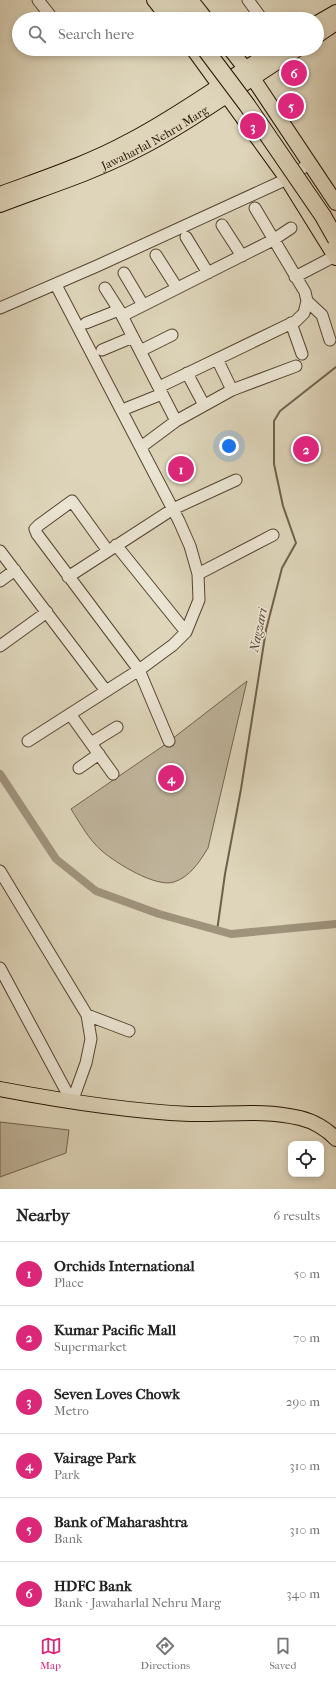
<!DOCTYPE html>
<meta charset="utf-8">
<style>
:root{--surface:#fff;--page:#f2f2f2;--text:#222;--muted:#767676;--line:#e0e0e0;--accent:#db2777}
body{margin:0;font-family:"IM FELL French Canon",serif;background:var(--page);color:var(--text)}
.controls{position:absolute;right:12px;bottom:12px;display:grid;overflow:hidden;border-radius:8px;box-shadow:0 2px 6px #0003}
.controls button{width:36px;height:36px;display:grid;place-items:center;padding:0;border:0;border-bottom:1px solid var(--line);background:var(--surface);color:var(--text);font:20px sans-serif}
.you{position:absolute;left:229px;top:446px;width:14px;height:14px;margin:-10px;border:3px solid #fff;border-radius:50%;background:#1a73e8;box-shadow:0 0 0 6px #1a73e833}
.badge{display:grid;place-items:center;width:26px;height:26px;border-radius:50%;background:var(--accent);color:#fff;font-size:13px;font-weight:700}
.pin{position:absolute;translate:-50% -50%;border:2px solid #fff;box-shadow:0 1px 4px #0006}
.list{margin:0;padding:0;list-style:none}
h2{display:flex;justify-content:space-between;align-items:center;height:52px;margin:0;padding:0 16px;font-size:17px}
h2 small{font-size:13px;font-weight:400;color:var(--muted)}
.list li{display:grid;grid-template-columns:26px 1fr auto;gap:12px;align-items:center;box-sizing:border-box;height:64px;padding:0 16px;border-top:1px solid var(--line)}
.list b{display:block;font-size:15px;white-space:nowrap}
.list p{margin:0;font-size:13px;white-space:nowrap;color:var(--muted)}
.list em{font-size:13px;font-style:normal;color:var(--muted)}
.icon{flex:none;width:22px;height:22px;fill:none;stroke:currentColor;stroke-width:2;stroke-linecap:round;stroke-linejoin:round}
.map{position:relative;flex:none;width:336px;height:1189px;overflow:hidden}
.search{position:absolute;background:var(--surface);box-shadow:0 2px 6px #0003;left:12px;right:12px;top:12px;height:44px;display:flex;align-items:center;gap:10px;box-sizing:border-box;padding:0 14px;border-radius:22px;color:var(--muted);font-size:15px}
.sheet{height:436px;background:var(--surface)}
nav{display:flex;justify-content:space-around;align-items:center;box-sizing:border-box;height:56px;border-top:1px solid var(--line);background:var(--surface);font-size:11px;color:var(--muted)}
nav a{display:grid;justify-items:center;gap:2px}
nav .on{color:var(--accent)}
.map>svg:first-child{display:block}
.green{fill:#bfb49b;stroke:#72644f}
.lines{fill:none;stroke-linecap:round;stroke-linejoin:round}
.stream{stroke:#6f604c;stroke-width:2}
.canal{stroke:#9f937c;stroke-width:8}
.minor-casing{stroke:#544431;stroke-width:13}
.major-casing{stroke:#261403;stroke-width:16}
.highway-casing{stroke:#261403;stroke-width:18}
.minor{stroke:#eae4d2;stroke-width:11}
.major{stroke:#ded5ba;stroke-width:14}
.highway{stroke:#ded5ba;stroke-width:16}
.highway-bridge-casing{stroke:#261403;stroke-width:18;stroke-linecap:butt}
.highway-bridge{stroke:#ded5ba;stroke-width:16}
.labels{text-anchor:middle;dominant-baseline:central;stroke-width:3;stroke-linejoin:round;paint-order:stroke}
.street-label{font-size:12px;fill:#261403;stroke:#eae4d2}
.water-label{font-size:13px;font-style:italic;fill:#564733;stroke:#eae4d2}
</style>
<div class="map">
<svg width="336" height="1189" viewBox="0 0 336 1189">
<rect width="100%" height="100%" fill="#ded5ba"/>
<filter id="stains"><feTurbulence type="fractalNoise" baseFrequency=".005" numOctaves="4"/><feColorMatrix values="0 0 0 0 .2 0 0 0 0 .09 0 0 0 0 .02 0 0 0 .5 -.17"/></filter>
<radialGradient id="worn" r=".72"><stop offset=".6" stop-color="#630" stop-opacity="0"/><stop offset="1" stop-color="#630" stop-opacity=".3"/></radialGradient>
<path class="green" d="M247 681 208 848C200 861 190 877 174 882 156 888 116 863 102 851 89 840 80 823 71 809L163 746Z
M0 1122 69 1130 66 1153 0 1177Z"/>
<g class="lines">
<path class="stream" d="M217 931 225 874 241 789 266 630 282 568 296 543 283 506 274 464V421L280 411 336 367"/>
<path class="canal" d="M0 774 56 859 96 891 159 914 231 934 336 924"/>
<defs>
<path id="minor" d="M38 0 53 19
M248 0 262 19
M255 208 305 292 307 301 322 315 330 340
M222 225 242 256
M186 237 208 273
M156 255 177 288
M124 273 143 305
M295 277 335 256
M105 288 119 310 176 421
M0 308 97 266 287 179 310 163
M122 316 273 240 291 228
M86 323 119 310
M291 323 302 354
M102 350 133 337
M140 351 172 335
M217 359 232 390
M187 373 204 405
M159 387 296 321 304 313 307 301
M127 408 162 394
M141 447 176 421 232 390 296 366
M116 545 186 632
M0 551 106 691
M108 551 72 501 39 525 35 529 37 534 139 670 169 741
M198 574 273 535
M68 577 173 509 236 480
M0 581 15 570
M0 646 47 612
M70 714 113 774
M28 741 139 670 173 645 186 632 199 600 198 574 190 546 179 521 56 285
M91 743 117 727
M79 768 99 754
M0 871 87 1015 91 1039 86 1063 72 1102
M0 968 72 1102
M87 1015 129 1031"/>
<g id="major">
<path d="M154 0 169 19"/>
<path d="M191 0 206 19"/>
<path d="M317 23 336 12"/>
<path d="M317 36 336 23"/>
<path d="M193 49 287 179 336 258"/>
<path d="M230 49 252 77 336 203"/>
<path d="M0 194C43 178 89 163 129 141 181 114 227 79 276 49"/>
<path id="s1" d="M0 205C44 188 90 174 133 152 191 123 243 83 298 49"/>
<path d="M0 1089C63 1101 126 1111 190 1114 226 1115 264 1109 300 1118 313 1121 327 1129 336 1139"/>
</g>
<path id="highway" d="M166 0 182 19
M180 0 195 19"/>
</defs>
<use href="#minor" class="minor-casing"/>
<use href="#major" class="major-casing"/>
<use href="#highway" class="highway-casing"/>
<use href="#minor" class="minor"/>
<use href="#major" class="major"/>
<use href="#highway" class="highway"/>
<defs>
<path id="highway-bridge" d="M205 49 247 105 323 216 336 239"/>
</defs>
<use href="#highway-bridge" class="highway-bridge-casing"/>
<use href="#highway-bridge" class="highway-bridge"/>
</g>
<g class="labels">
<g class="street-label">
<text stroke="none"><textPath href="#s1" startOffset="169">Jawaharlal Nehru Marg</textPath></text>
</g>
<g class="water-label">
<text transform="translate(258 630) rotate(-78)">Nagzari</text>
</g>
</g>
<rect width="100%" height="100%" filter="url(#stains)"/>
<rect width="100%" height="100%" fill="url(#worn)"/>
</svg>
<div class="controls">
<button><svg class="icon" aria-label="locate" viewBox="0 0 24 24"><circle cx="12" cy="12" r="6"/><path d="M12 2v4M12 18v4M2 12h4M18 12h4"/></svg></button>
</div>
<div class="you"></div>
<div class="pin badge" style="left:181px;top:469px">1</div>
<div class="pin badge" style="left:306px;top:449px">2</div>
<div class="pin badge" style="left:253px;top:126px">3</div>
<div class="pin badge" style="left:171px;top:778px">4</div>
<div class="pin badge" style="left:291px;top:106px">5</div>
<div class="pin badge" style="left:294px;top:73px">6</div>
<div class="search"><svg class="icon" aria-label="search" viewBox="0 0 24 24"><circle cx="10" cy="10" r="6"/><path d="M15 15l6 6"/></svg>Search here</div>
</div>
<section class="sheet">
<h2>Nearby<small>6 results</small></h2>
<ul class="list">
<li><span class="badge">1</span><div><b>Orchids International</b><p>Place</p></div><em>50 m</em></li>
<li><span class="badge">2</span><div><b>Kumar Pacific Mall</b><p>Supermarket</p></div><em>70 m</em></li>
<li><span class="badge">3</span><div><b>Seven Loves Chowk</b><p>Metro</p></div><em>290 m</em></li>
<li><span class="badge">4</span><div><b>Vairage Park</b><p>Park</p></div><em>310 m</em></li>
<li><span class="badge">5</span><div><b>Bank of Maharashtra</b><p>Bank</p></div><em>310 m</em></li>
<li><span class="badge">6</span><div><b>HDFC Bank</b><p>Bank · Jawaharlal Nehru Marg</p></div><em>340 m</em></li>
</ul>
</section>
<nav>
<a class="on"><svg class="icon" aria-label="map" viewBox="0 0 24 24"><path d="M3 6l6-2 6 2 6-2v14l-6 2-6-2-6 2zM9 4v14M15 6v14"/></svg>Map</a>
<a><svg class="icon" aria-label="directions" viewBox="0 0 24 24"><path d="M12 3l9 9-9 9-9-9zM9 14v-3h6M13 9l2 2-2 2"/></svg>Directions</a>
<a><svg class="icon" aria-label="saved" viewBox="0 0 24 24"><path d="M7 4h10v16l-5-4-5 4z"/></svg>Saved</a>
</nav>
